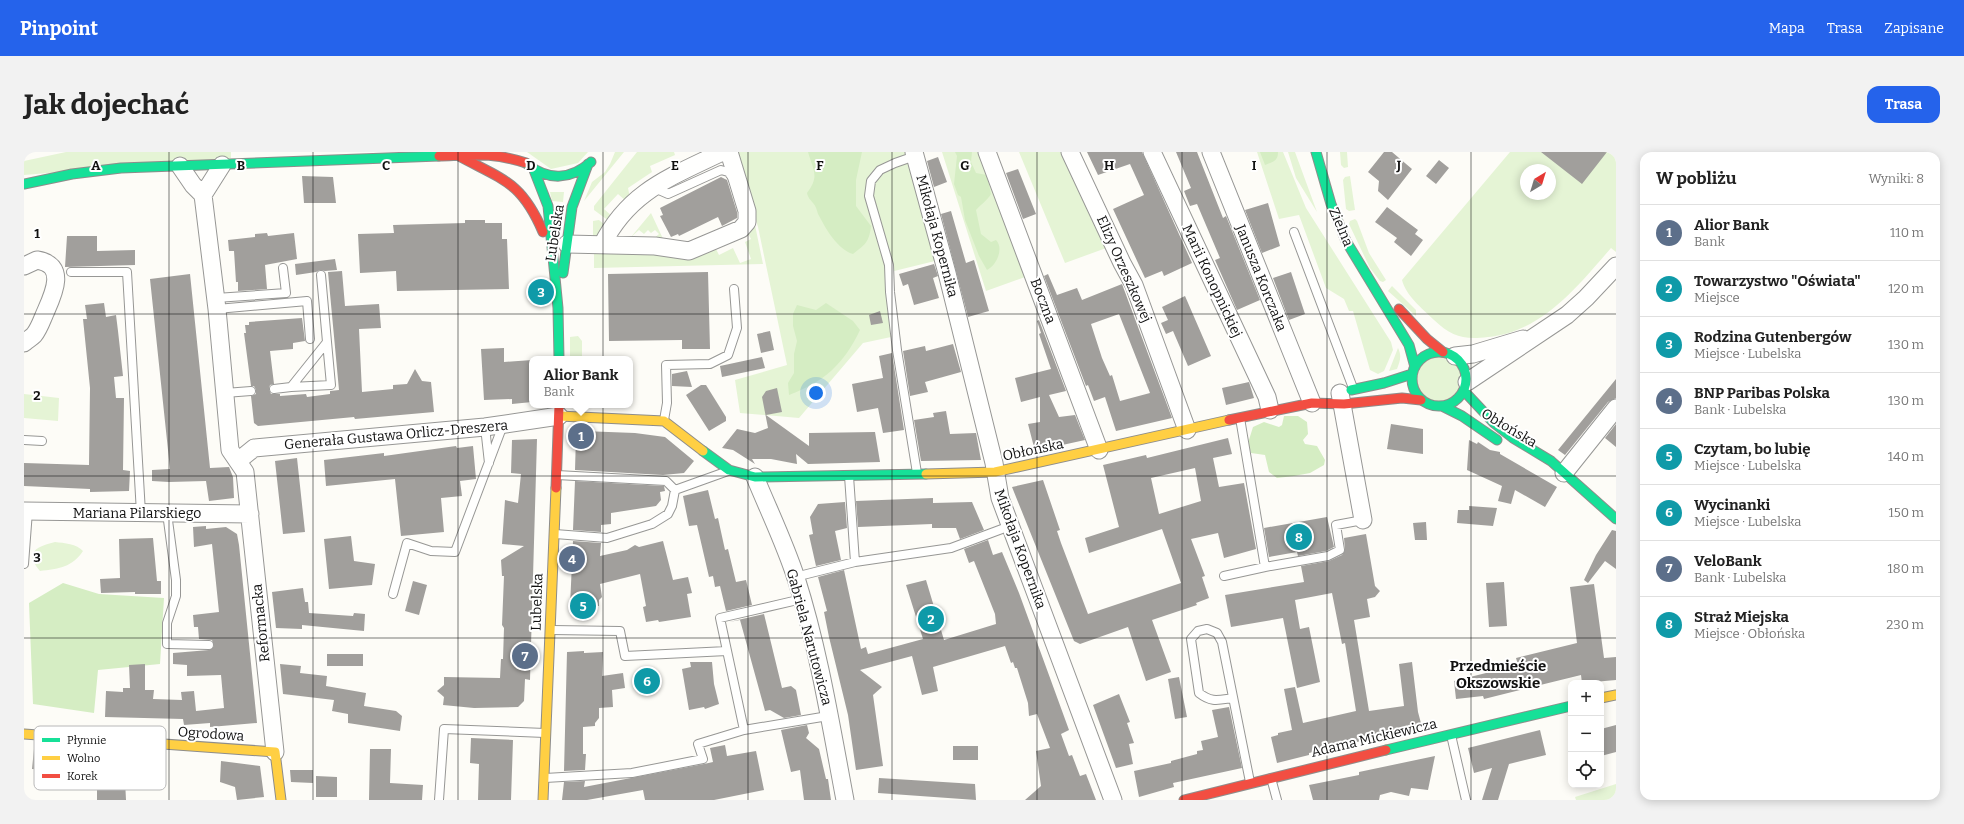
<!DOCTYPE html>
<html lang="pl">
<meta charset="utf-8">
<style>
:root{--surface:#fff;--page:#f2f2f2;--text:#222;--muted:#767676;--line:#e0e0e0;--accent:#2563eb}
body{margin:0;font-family:Bitter,serif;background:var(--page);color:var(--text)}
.controls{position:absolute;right:12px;bottom:12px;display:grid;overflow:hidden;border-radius:8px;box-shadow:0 2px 10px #0003}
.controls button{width:36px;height:36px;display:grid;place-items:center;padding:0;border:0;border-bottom:1px solid var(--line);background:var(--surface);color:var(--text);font:20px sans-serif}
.compass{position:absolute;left:1496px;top:12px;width:36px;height:36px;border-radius:50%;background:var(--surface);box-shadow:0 2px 10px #0003;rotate:38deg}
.you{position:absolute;left:792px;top:241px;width:14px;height:14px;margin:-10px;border:3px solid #fff;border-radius:50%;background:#1a73e8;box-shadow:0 0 0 6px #1a73e833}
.badge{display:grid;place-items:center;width:26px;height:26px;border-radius:50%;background:var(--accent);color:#fff;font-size:13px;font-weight:700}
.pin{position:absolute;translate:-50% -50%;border:2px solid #fff;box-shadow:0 1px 4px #0006}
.popup{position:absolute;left:505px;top:204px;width:104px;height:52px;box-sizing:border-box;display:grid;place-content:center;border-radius:8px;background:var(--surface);filter:drop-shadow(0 1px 3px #0005);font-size:13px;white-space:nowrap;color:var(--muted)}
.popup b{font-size:15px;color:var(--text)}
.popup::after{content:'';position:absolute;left:50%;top:100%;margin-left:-8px;border:8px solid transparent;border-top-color:var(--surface)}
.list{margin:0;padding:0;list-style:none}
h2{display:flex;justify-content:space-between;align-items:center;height:52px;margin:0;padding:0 16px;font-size:17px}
h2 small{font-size:13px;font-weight:400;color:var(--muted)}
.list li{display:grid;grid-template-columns:26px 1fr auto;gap:12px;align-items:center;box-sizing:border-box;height:56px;padding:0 16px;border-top:1px solid var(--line)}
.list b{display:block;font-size:15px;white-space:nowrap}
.list p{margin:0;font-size:13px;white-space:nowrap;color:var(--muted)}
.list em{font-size:13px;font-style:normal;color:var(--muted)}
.icon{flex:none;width:22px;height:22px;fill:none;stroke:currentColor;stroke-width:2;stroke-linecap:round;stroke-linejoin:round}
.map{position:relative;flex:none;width:1592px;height:648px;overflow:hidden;border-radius:12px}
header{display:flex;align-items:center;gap:24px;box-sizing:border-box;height:56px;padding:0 20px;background:var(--accent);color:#fff}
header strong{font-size:19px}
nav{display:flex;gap:22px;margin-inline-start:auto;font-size:14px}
.intro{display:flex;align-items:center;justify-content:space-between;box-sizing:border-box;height:96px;padding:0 24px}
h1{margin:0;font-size:28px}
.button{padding:10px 18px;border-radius:12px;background:var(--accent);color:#fff;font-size:14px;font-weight:700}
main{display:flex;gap:24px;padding:0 24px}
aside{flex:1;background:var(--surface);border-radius:12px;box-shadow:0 2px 10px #0003}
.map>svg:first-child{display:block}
.green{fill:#e5f4d5;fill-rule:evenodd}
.forest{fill:#d5edc3}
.building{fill:#a19f9c;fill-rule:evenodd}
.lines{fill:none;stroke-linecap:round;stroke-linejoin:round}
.lane-casing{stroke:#979795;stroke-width:10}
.street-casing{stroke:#979795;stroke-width:19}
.fast-casing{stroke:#8e8d8b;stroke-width:11}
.slow-casing{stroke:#8e8d8b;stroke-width:11}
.jam-casing{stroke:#8e8d8b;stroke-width:11}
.lane{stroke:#fffffe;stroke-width:8}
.street{stroke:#fffffe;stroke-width:17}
.fast{stroke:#16e098;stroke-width:9}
.slow{stroke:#ffcf43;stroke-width:9}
.jam{stroke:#f24e42;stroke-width:9}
.grid{fill:none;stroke:#111;stroke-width:1;stroke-opacity:0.55}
.labels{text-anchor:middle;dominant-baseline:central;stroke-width:4;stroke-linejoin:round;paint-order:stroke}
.street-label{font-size:14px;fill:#111;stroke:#fff}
.neighbourhood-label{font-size:15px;font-weight:bold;fill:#111;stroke:#fff}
.key{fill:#fff;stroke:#b8b8b8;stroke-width:1}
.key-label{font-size:11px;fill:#111}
.grid-label{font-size:13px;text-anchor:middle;font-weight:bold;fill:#111;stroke:#fff;stroke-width:4;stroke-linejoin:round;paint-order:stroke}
</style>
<header>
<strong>Pinpoint</strong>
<nav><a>Mapa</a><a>Trasa</a><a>Zapisane</a></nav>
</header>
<div class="intro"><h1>Jak dojechać</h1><a class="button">Trasa</a></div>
<main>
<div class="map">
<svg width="1592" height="648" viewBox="0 0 1592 648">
<rect width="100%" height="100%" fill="#fdfcf7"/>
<path class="green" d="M42 0H207V6L0 23V9Z
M503 0H564L554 11 527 17Z
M591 0H600L560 49 568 30 581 20 586 12Z
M613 0H650L651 3 626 14 628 20 604 36 606 46 602 49 594 42 580 57 589 65 585 69 570 58V54Z
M711 0H885L915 108 862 121 867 185 839 191 775 266 716 261 711 228 763 213 734 75Z
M918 0H958L1004 124 962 139Z
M995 0H1041L1085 95 1041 111Z
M1233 0H1259L1282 56 1367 190 1369 198 1360 219 1354 222 1346 218 1329 159H1325L1320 147 1302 136 1275 63 1255 67Z
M1264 0H1271L1293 60 1272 26Z
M1316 0H1323L1324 15 1320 16 1317 13Z
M1486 0H1592V100L1587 96C1554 134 1518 180 1464 185 1440 188 1428 185 1410 168 1398 156 1382 144 1378 128ZM1502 18H1526V42H1502Z
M1326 24 1331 58 1325 59 1322 57 1319 28 1321 25Z
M526 40H540L539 50 528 49Z
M627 61 641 91 626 90 635 82 631 78 627 81 624 78 620 82 615 78 607 85Z
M1331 67 1333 69 1345 101 1362 128 1359 130 1356 129 1346 116 1325 72 1326 69Z
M575 68 582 74 573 85H569V69Z
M731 73 739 112 570 116V97L690 93 695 103 709 96 716 111 727 107 721 90 727 87 722 77Z
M1368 134 1392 158V164L1364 139Z
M554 184 558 189V207H546V185Z
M1374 196C1378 204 1376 209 1373 217L1365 219Z
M1393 227a22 22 0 1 1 44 0a22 22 0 1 1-44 0Z
M0 242 35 246 34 269 0 266Z
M31 390C40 391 53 392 59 399 49 415 34 417 16 419 0 400 12 395 31 390Z
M1592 632V648H1552L1551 645Z"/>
<path class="forest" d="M784 0H838L832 28V54L847 74C845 90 842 92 829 102 813 97 802 77 794 62 793 59 792 54 789 51 786 47 784 46 783 41 796 24 789 18 784 0Z
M931 0H948L947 10 952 21 963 23 967 42C963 49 957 52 952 58L957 82 967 90 972 88C980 96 973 113 963 118L955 104 941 68 937 45 934 43 930 32 933 4Z
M1236 0H1254C1254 9 1249 10 1241 13Z
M802 151 829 169 836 178C820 212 800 230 765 243L764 231 770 221V202L773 189 769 174V162L773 153 792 158Z
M1260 264H1274L1283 270 1284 282 1279 288 1281 292 1293 294 1301 308 1300 313 1286 321 1270 324 1253 326 1245 320 1241 303 1227 301 1224 291 1229 275 1240 270 1255 275 1258 273Z
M39 431 75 442 140 446 136 512 74 518 70 561 9 552 5 451Z"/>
<path class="building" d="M1063 0H1118L1168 111 1140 124 1138 119 1121 126 1089 57 1120 43 1106 12 1074 23Z
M1152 0H1173L1199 66 1202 64 1236 148 1213 158 1191 108 1196 106 1173 52 1166 54 1160 39 1167 36Z
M1360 0H1368L1388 17 1364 48 1354 39 1355 29 1344 20Z
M1517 0H1583L1558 32Z
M914 5 923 30 910 35 903 9Z
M1415 8 1425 16 1412 32 1402 24Z
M994 17 1012 62 999 67 982 21Z
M278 24 309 25 312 51H280Z
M697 25 703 28 713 60V66L698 74 694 65 655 84 654 82 647 85 636 64 639 63 636 56Z
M1244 51 1256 94 1238 101 1221 58Z
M1363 55 1394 78 1391 82 1399 88 1387 104 1370 90 1373 86 1351 70Z
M927 59 942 111 950 108 965 159 944 165 917 62Z
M441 68H461V71H478V87H483L485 137 373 139 372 119 336 121 334 82 370 81 369 73 441 71Z
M243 81 244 84 270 81 273 107 241 113 243 137 214 139V130H212L210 99H205L204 88 231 85V82Z
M43 84H73V99L111 98V113L41 115Z
M311 107 313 118 301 119 296 118 292 120 272 123 271 112Z
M910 112 914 124 909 126 915 146 890 153 884 132 879 134 875 122Z
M318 119 321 154 355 152 357 176 335 177 338 240 369 237V233L383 232 391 217 398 229 407 230 410 260 331 267 330 265 234 274 230 271 227 244 232 242V238L230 234H227L220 181H222L221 173H225V170L278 166 281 189 269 191V197L246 199 250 232 246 233 245 237 247 242H256V244L282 242 283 245 306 242V239L315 238 304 120Z
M684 120 686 197H658V188L585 189 584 122Z
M1267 120 1281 162 1265 168 1249 126Z
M166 122 186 316 205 315 209 325 210 346 185 349 182 329 145 330 128 329V318L146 317 126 127Z
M1024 122 1033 143 1053 136 1058 148 1098 132 1148 266 1092 279 1081 245 1070 249 1064 233 1062 234 1020 124ZM1095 162 1126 241 1096 249 1088 223 1086 224 1078 206 1067 172Z
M1161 144 1187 204 1164 214 1149 179 1142 182 1137 171 1144 168 1138 155Z
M80 151 82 165 92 163 94 179 99 224 90 225 92 246H100L99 318 106 319 105 339 66 340V337L0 334V311L65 313 66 236 59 167H63L61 153Z
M856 159 859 171 847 173 845 163Z
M1015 168 1042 239 1025 243 1035 265 1051 263 1061 288 1011 299 1004 272 1016 270V245L997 250 991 226 1027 217 1015 182 1017 181 1013 169Z
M746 179 750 198 737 201 733 182Z
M929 192 937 220 901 230 904 240 886 244 879 199 901 194 902 199Z
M480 196V210L508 208V250L488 252V247L460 248 457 197Z
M868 201 880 278 859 281 854 256 833 260 828 232 859 226 855 204Z
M738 205 741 216 698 225 696 214Z
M663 219 668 235 648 234V222Z
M1592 227V246L1584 250 1541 303 1534 298Z
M1225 230 1230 246 1202 253 1198 236Z
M677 233H682L702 265V269L685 279 662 243Z
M753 236 758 260 742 263 785 294V281L851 280 856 310 784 312 772 302 773 312 747 307H728L731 312 709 298 698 296 713 277 731 281 744 276 738 245 742 239Z
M922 259 926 282 952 281 957 308 897 309 890 268 910 265 909 261Z
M1367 272 1399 277V302L1363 297Z
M1592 272V295L1581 286Z
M558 279 611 281 641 285 670 309 660 321 639 323 551 318 552 284Z
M1204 286 1208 302 1189 306 1195 335 1220 331 1232 397 1200 406 1194 381 1167 387 1181 424 1178 425 1185 446 1172 451 1173 453 1128 468 1147 520 1122 529 1104 475 1056 492 1050 489 988 335 1019 328 1036 378 1033 379 1037 391 1064 462 1157 431 1138 377 1065 401 1061 386 1095 375 1079 313 1122 303 1123 306ZM1171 316 1177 349 1135 362 1127 326Z
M513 287 506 528 501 527 500 549 494 555 450 556 419 553 420 545 413 539 420 533V525L476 526 477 507H479L480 476 478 473 480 424H478L477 408 500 394 478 392 481 348 494 351 497 322 487 321 488 288Z
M1445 288 1453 292 1454 290 1466 298 1476 300V302L1533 335 1521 355 1491 338 1487 352 1474 349 1478 334 1443 318Z
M432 294 433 296 449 294 452 327 436 329 438 344 417 346 420 380 377 384 371 327 302 334 300 308 360 301V304Z
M273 306 281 380 259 382 251 309Z
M551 329 640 334 641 339 636 340 637 348 632 354 587 361V372L577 373V380L549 378Z
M684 338 691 367 694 366 701 398 704 397 712 430 722 428 728 453 702 459 696 434 691 435 689 424 685 425 673 373 665 374 659 344Z
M909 346V351L948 350 960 378 936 387 932 376H908V372L834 375 832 349Z
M821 350 823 376 811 379 817 408 792 414 785 383 789 382 786 365 794 352Z
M1445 354 1473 356 1469 374 1433 371 1434 358H1445Z
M1303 365 1310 395 1302 399 1274 404 1273 400 1245 405 1240 376Z
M1402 370 1403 388H1391L1389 371Z
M182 374V377L202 375 213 382 215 393 233 571 186 575V571L160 573 159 567 81 565 82 539 99 540V536H106L105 513 121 512V538H130L129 547 158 548 157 540 170 539 172 559 200 556 197 523 163 524V513L149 512V501L185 498 190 494 188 488 175 487 174 475H170L169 463 195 460 188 392 170 395 169 375Z
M1588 378 1592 379V417L1581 409 1564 431 1560 428 1572 403Z
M1342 382 1351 434 1356 439 1351 445 1343 447 1346 465 1330 468 1345 559 1380 554 1375 512 1388 510 1394 560 1398 575 1285 601V603L1253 611 1247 585 1254 583V581L1268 578 1260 537 1271 535 1279 571 1332 559 1321 491 1318 492 1308 441 1271 448 1276 477 1285 475 1296 530 1273 536 1259 466 1207 475 1201 443 1280 430 1277 414 1305 409 1318 403 1321 398 1320 386Z
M327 384 330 409 351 412 348 433 305 437 300 387Z
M129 386 133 429H137V442H111V440L77 441 76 427 96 426 95 387Z
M964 388 969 403 978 400 995 441 1045 578 1037 582 1045 604 1048 603 1056 624 1062 622 1072 648H1001L1017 634 1012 599 1026 596 1013 562 1005 564 1004 551 993 516H991L989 510 987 511 981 494 909 515 914 539 898 543 888 504 836 518 858 535 849 543 859 614 832 618 824 563 805 485 800 460 803 459 794 425 820 418 837 497 842 495 844 502 899 487 882 433 902 428 920 488 972 472 971 462 950 409 945 411 940 397Z
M549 389 577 391 576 404 603 398 611 393 615 395 639 389 649 428 664 425 668 441 663 442 667 465 635 470 634 468 622 470 619 455 622 454 616 422 576 432 578 445 575 448V454H546Z
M389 429 403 433 395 463 381 459Z
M1480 430 1483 474 1465 475 1462 431Z
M1570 432 1580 506 1592 505V528L1558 531 1557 523 1460 547 1459 544 1432 547 1430 529 1494 513 1492 506 1553 491 1546 435Z
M279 436 281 450H284L285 461 329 464 330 461 341 462 340 479 278 473V477L252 476 248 440Z
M740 462 758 536 767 534 772 538 777 563 760 566 746 558 741 559 716 468 705 470Z
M560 499V501L579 500 578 524 599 521 601 536 588 538 589 555 575 556V566L571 571V574L559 575V602H562L561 618 540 619 543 500Z
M303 502H339V514H303Z
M666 510H688L690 532 695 552 681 557 680 555 665 558 658 517 667 515Z
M256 512 277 514 276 521 303 524 302 534 342 541 340 554 372 559 378 564 376 579 324 571V562L308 559 310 548 259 542Z
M1155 525 1163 565 1151 567 1144 527Z
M1095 542 1106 570 1103 571 1110 591 1105 592 1109 612 1092 616 1069 553Z
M1205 555 1218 616 1149 631 1150 635 1115 645 1110 619 1147 611V609L1173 602V599L1179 598 1177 589 1194 585 1188 558Z
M783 573 785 581 782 586 795 597 802 627H804L807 648H780L776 618 767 620 757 578Z
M1592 573V600L1577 604V577Z
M1516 578 1522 603 1485 612 1474 648H1458L1468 616 1450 621 1444 596Z
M447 586 489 588 487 648H454L455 612 446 611Z
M701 593 703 604 732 599 740 638 690 648H621L619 638 563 648H538L540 630 561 629 560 635 680 612 689 610 686 596Z
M929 594H954V608H929Z
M10 597 41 599 40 619 8 617Z
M346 597H367L366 631 399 633 398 648H345Z
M99 602 126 604 129 629 101 628 102 648H73V633L70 629 73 626V614H99Z
M1411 604 1404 638 1387 636 1385 644 1367 640 1356 643 1355 648H1289L1285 633 1335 623V620Z
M197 609 236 614 240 645 213 648 211 635 196 630Z
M266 618H289V631L267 630Z
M292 624 313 625V645H292Z
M855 626 951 632 952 648 854 641Z"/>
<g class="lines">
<defs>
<path id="lane" d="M891 4 871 11 856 18 847 29 845 44 865 113 866 140 873 198 893 321
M628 35 644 42 697 18 704 20 708 25
M1270 80 1329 236
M47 120H103L117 361
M192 146 262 141 259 116
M193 157 283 149 286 187
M267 235 307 233 303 190
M250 237 267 235 303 190 297 123
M201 241 227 239
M1216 266 1241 415 1304 404 1316 398 1312 373 1339 368
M640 268 643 251 642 213 686 212 704 203 713 176 710 137
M461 275 465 311
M0 288 18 289
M533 323 642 329 651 338 704 319
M825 324 831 410
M143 361 152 428V444L143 471V492L185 493
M531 382 583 386 628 372 644 362 648 354 651 338
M0 412 4 359
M1200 424 1241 415
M771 425 831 410 927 396 986 374
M369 442 383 391 407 399 431 400 479 273
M528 478 596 479 601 504 703 499
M1209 546C1194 548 1188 551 1175 541L1167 487 1174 479 1183 477 1193 481 1198 490 1226 630
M720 578 798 565
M1427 583 1442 648
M521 626 608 621 679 607 674 592 720 578 696 466 778 447
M1247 626 1253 648
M415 648 420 577 521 581"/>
<path id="street" d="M890 0 923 121 970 311 976 346 1089 648
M963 0 1075 298
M1046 0 1098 111 1110 133 1163 278
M1128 0 1243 245 1246 258
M1187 0 1288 251
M156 14 169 33 179 43
M179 43 193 157 206 298 221 320 251 600
M179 43 198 13
M543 92 631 94 665 99 717 77 723 70V59L705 0
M578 93C605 39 647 25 698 0
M0 114 13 108C44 113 29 143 21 161 18 168 15 177 10 183 7 186 3 188 0 191
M1431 204 1449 202 1499 187
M1443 230 1543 163 1562 146 1592 114
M1316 241 1339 368
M214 309 230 296 461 275 535 264
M1540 321 1592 256
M731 325C745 359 761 392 772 426 795 498 807 574 821 648
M0 359 226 362"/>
<path id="fast" d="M1292 0 1307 52 1322 89 1385 193 1391 215
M503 12C524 29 547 28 567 10
M510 18 524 54 534 156 535 207
M0 32 48 22 97 16 415 4
M539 121 548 55 564 12
M1388 227a27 27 0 1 1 54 0a27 27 0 1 1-54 0Z
M1327 238 1360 231 1388 222
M1440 239 1470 271 1489 286 1527 309 1592 367
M1418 254 1438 264 1473 288
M679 299 705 318 731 325 902 322
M1362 598 1547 554"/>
<path id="slow" d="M535 264 640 269 679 299
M902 322 971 320 1205 268
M1577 546 1592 543
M0 582 251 600 257 648
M519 648 532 336"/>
<path id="jam" d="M433 3C479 28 497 29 519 80
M415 4C449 3 469 0 502 11
M1375 157 1403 187 1419 200
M1205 268 1288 251 1320 252 1378 246 1397 248
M532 336 535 253
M1160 648 1362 598"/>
</defs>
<use href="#lane" class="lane-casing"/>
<use href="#street" class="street-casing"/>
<use href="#fast" class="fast-casing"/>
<use href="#slow" class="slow-casing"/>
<use href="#jam" class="jam-casing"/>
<use href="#lane" class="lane"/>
<use href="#street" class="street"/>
<use href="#fast" class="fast"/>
<use href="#slow" class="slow"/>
<use href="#jam" class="jam"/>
</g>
<path class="grid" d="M145 0V648M289 0V648M434 0V648M579 0V648M724 0V648M868 0V648M1013 0V648M1158 0V648M1303 0V648M1447 0V648M0 162H1592M0 324H1592M0 486H1592"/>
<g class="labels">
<g class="street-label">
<text transform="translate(1317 75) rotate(67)">Zielna</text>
<text transform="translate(531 81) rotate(-81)">Lubelska</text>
<text transform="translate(913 84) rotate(75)">Mikołaja Kopernika</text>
<text transform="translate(1100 117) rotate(66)">Elizy Orzeszkowej</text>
<text transform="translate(1237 126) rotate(68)">Janusza Korczaka</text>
<text transform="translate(1188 129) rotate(65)">Marii Konopnickiej</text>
<text transform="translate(1019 149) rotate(69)">Boczna</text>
<text transform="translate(1485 276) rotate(31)">Obłońska</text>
<text transform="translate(372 283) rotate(-5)">Generała Gustawa Orlicz-Dreszera</text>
<text transform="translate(1009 298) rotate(-12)">Obłońska</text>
<text x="113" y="361">Mariana Pilarskiego</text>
<text transform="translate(996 397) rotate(70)">Mikołaja Kopernika</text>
<text transform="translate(513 450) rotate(-88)">Lubelska</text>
<text transform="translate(237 471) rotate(-96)">Reformacka</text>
<text transform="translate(785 485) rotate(75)">Gabriela Narutowicza</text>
<text transform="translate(187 582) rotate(4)">Ogrodowa</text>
<text transform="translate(1350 586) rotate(-13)">Adama Mickiewicza</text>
</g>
<g class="neighbourhood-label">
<text x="1474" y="514">Przedmieście<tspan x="1474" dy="17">Okszowskie</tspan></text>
</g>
</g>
<rect x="10" y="574" width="132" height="64" rx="6" class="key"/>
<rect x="18" y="586" width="18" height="4" fill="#16e098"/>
<rect x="18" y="604" width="18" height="4" fill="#ffcf43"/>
<rect x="18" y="622" width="18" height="4" fill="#f24e42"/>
<g class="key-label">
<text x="43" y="592">Płynnie</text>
<text x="43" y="610">Wolno</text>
<text x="43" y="628">Korek</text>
</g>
<g class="grid-label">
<text x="72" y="18">A</text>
<text x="217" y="18">B</text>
<text x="362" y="18">C</text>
<text x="507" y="18">D</text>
<text x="651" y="18">E</text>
<text x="796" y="18">F</text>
<text x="941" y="18">G</text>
<text x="1085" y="18">H</text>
<text x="1230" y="18">I</text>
<text x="1375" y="18">J</text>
<text x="13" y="86">1</text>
<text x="13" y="248">2</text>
<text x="13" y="410">3</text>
</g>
</svg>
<div class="controls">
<button>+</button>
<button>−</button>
<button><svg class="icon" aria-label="locate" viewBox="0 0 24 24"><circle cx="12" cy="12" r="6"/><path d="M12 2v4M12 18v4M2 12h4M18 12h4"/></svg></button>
</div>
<svg class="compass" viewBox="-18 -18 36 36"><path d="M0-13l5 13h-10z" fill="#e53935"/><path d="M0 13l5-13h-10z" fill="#767676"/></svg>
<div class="you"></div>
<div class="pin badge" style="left:557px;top:284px;background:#5c6f8a">1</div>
<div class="popup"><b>Alior Bank</b>Bank</div>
<div class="pin badge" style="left:907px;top:467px;background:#0f9aa8">2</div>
<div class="pin badge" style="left:517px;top:140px;background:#0f9aa8">3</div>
<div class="pin badge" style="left:548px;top:407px;background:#5c6f8a">4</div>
<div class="pin badge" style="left:559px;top:454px;background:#0f9aa8">5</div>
<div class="pin badge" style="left:623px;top:529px;background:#0f9aa8">6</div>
<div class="pin badge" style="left:501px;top:504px;background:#5c6f8a">7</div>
<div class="pin badge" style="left:1275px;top:385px;background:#0f9aa8">8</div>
</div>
<aside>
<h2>W pobliżu<small>Wyniki: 8</small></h2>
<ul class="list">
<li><span class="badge" style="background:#5c6f8a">1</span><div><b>Alior Bank</b><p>Bank</p></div><em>110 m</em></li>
<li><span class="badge" style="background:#0f9aa8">2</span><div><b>Towarzystwo &quot;Oświata&quot;</b><p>Miejsce</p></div><em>120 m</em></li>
<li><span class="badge" style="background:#0f9aa8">3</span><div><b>Rodzina Gutenbergów</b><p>Miejsce · Lubelska</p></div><em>130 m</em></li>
<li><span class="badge" style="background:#5c6f8a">4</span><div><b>BNP Paribas Polska</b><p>Bank · Lubelska</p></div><em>130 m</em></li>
<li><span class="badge" style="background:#0f9aa8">5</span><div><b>Czytam, bo lubię</b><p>Miejsce · Lubelska</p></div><em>140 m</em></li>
<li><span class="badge" style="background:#0f9aa8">6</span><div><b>Wycinanki</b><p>Miejsce · Lubelska</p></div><em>150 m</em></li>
<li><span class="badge" style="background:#5c6f8a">7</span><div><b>VeloBank</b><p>Bank · Lubelska</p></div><em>180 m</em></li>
<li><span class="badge" style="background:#0f9aa8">8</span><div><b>Straż Miejska</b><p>Miejsce · Obłońska</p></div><em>230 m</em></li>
</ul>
</aside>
</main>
